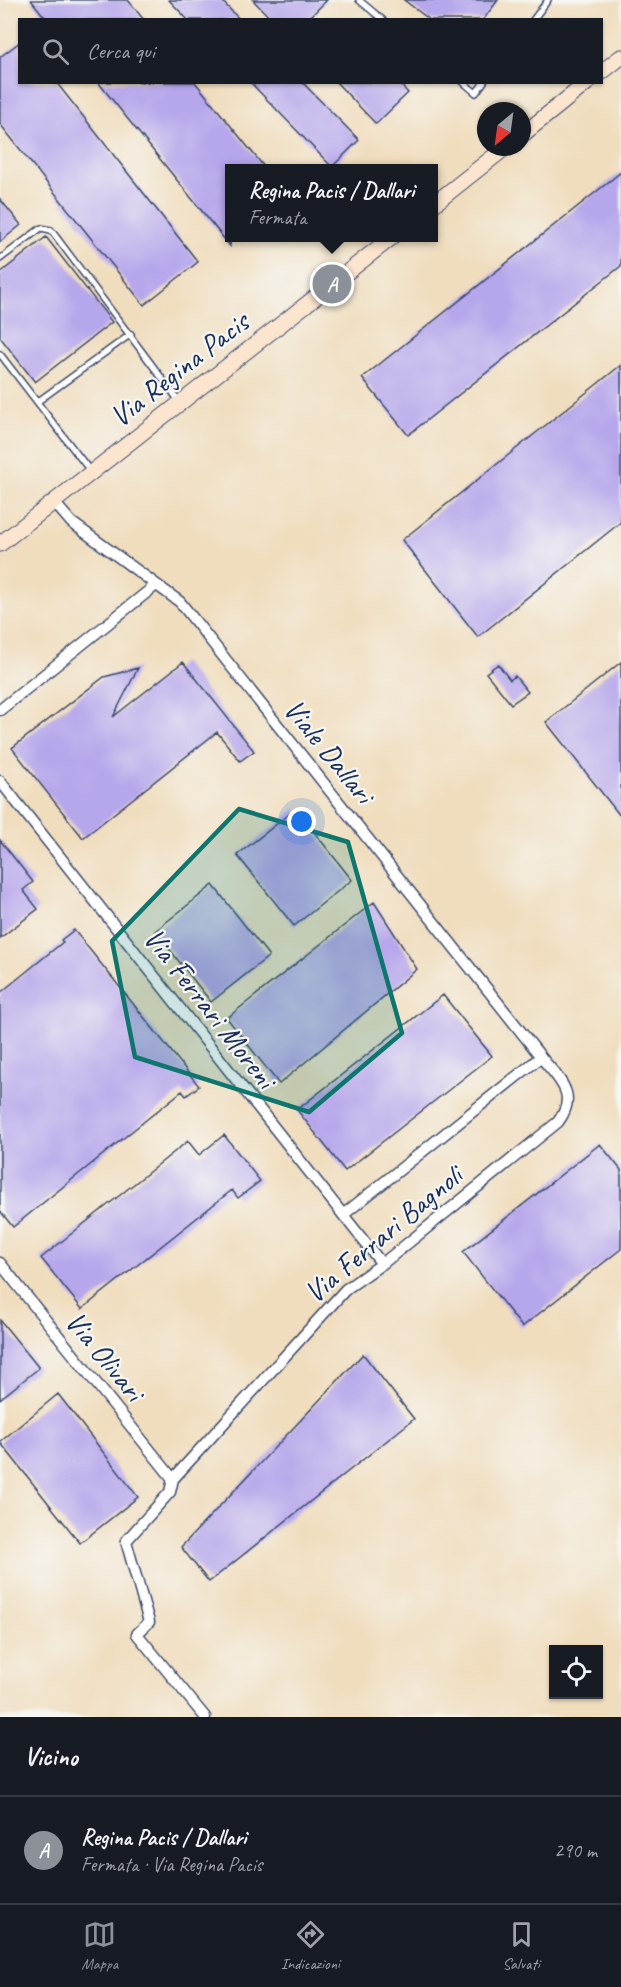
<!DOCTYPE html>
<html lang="it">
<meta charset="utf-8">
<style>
:root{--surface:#171b24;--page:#242831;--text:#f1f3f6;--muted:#9ea1a6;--line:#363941;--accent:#8c9099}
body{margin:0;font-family:Caveat,sans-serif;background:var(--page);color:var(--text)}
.controls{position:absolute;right:18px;bottom:18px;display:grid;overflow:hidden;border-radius:0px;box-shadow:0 2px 4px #0004}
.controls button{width:54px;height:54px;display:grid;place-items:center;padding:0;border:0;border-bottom:2px solid var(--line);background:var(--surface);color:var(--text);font:30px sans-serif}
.compass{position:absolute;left:477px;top:102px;width:54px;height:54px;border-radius:50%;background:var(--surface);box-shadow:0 2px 4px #0004;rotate:209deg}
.you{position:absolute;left:302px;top:822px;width:21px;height:21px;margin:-15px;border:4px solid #fff;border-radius:50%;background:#1a73e8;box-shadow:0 0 0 9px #1a73e833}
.badge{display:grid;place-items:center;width:39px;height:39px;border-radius:50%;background:var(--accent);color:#fff;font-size:20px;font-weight:700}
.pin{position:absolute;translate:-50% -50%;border:3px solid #fff;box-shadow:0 2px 6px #0006}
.popup{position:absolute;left:225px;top:164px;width:213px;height:78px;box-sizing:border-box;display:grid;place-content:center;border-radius:0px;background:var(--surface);filter:drop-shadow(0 2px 4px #0005);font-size:20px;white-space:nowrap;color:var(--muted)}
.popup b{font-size:22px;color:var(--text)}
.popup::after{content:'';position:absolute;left:50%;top:100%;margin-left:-12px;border:12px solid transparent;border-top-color:var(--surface)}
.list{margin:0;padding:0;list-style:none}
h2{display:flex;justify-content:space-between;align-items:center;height:78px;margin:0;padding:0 24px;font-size:26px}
h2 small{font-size:20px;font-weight:400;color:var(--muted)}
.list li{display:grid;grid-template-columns:39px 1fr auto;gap:18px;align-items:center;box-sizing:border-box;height:108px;padding:0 24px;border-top:2px solid var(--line)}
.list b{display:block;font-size:22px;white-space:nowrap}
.list p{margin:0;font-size:20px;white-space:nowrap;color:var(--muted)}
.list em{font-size:20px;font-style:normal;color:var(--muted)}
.icon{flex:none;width:33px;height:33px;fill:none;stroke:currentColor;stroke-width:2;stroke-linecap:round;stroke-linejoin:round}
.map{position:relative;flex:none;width:621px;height:1717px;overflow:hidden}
.search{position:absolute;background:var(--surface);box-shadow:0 2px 4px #0004;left:18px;right:18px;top:18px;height:66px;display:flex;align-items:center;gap:15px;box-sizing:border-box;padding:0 21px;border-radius:0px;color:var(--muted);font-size:22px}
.sheet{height:186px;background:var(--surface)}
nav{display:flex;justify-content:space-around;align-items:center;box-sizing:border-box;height:84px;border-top:2px solid var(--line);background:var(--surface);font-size:16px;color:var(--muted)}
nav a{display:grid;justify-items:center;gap:3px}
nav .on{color:var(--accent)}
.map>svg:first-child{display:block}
.building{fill:#b6a6eb}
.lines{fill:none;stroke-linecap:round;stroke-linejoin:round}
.lane-casing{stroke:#3b496c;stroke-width:8}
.street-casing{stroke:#3b496c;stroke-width:13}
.secondary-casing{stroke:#3b496c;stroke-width:17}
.lane{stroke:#fff;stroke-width:5}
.street{stroke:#fff;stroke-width:10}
.secondary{stroke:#fce5cf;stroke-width:15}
.marked{fill:#0f766e;fill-opacity:0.2;stroke:#0f766e;stroke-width:4.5;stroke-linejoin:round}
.labels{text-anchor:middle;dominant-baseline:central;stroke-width:4.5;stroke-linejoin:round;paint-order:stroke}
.street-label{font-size:30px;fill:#1b2f5e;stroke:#f6f6f2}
</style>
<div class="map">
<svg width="621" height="1717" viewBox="0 0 621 1717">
<rect width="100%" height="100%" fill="#f6f6f2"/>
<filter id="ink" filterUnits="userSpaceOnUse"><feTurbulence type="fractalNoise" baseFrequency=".0167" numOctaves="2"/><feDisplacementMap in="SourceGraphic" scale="12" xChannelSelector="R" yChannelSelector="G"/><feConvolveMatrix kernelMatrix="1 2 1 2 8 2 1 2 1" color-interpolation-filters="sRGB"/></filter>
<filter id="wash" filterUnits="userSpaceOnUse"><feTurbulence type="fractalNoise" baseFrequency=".008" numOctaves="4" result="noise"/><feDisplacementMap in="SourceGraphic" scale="24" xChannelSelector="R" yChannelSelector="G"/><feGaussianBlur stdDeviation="1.35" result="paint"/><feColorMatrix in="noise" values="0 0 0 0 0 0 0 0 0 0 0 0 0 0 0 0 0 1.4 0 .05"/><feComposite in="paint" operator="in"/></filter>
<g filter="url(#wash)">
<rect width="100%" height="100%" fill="#f0ddbd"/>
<g id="blocks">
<path class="building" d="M31 0H128L144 20H47Z
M169 0H221L240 20H188Z
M253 0H327L307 20H272Z
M404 0H498L483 20H430Z
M20 42V82H56L198 262 144 305 0 124V57Z
M98 82H195L265 168H230V246Z
M250 82H302L359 140 332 167Z
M336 82H398L408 93 376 124Z
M621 172V266L408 435 362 378Z
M0 199 21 225 0 242Z
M46 237 112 322 35 382 0 337V273Z
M621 365V522L478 637 402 540Z
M183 662 254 751 240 761 217 732 83 838 12 748 104 677 138 668 113 717Z
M621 662V817L546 722Z
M498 664 510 680 515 676 528 692 511 704 486 673Z
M296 809 352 880 294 926 237 855Z
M0 840 33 882 23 890 38 909 0 938Z
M213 885 269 956 211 1002 155 931Z
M374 902 417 969 279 1084 227 1018Z
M74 930 199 1086 186 1096 182 1091 13 1227 0 1211V993L63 942 61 940Z
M443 995 492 1056 345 1171 297 1110Z
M224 1135 260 1181 238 1198 232 1190 82 1309 41 1258 188 1141 199 1155Z
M600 1144 621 1170V1249L522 1327 463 1252Z
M0 1320 39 1368 0 1399Z
M363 1354 414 1419 209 1582 181 1547Z
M58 1394 138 1497 80 1543 0 1442Z"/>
</g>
</g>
<g filter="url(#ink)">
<use href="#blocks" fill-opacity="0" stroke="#3b496c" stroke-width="1.5"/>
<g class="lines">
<defs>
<path id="lane" d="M359 0 383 20
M533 20 548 0
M463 82 476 93 484 82
M0 259 41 228 51 230 179 401
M0 354 91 472
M37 402 131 334"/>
<path id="street" d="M53 501 71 522 180 602 541 1057C559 1080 579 1094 558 1122L382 1264 346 1289 173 1479 170 1492 126 1541 149 1622 137 1634 205 1717
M0 710 156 585
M0 781 382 1264
M343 1215 541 1057
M0 1263 173 1479"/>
<path id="secondary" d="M602 72 621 57
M522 135 588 82
M434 204 506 147
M0 544 391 238"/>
</defs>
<use href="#lane" class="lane-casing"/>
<use href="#street" class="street-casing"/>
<use href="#secondary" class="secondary-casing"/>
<use href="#lane" class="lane"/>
<use href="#street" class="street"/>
<use href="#secondary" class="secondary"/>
</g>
</g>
<path class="marked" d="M239 809 348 842 402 1033 309 1112 135 1057 112 941Z"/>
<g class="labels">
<g class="street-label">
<text transform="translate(179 369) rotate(-38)">Via Regina Pacis</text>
<text transform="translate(329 751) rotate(51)">Viale Dallari</text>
<text transform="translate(210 1008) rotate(52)">Via Ferrari Moreni</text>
<text transform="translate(383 1234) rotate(-40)">Via Ferrari Bagnoli</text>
<text transform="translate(105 1356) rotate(51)">Via Olivari</text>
</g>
</g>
</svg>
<div class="controls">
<button><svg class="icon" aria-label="locate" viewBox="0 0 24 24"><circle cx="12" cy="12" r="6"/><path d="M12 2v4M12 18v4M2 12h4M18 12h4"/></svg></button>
</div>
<svg class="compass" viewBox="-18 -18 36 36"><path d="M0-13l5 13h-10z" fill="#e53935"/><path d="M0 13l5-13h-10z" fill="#9ea1a6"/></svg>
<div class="you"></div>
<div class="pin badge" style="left:332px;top:284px">A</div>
<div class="popup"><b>Regina Pacis / Dallari</b>Fermata</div>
<div class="search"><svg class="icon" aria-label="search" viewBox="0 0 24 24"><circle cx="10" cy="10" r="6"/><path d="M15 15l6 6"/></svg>Cerca qui</div>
</div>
<section class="sheet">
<h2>Vicino<small></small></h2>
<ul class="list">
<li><span class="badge">A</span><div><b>Regina Pacis / Dallari</b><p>Fermata · Via Regina Pacis</p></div><em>290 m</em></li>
</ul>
</section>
<nav>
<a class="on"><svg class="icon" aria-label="map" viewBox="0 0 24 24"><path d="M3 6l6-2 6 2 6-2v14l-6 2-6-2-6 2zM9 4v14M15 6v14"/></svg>Mappa</a>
<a><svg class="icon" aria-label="directions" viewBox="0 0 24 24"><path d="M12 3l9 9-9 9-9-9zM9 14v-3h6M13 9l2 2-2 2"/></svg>Indicazioni</a>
<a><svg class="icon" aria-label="saved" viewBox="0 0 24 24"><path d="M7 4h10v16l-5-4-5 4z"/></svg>Salvati</a>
</nav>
